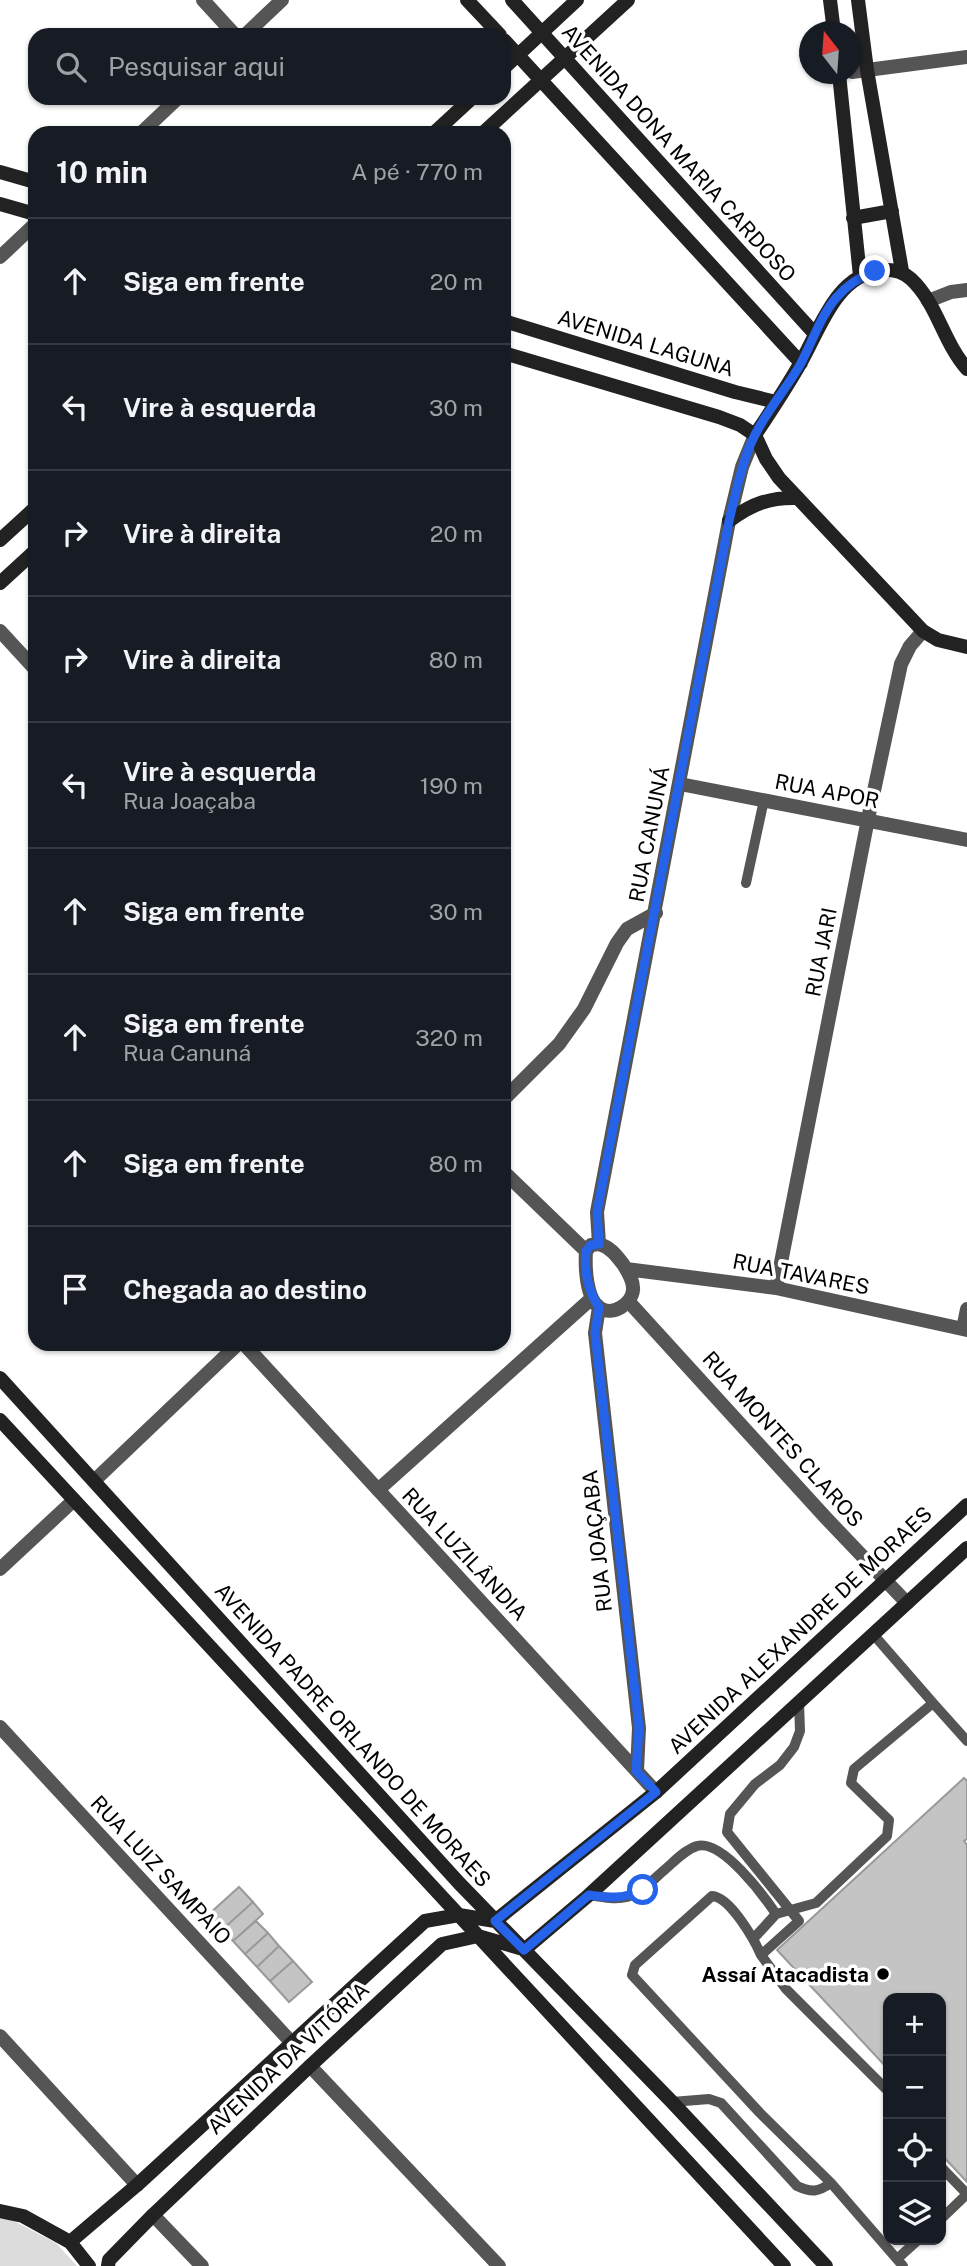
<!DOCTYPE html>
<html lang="pt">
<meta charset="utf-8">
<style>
:root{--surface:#171b24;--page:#20242c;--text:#f1f3f6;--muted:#9ea1a6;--line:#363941}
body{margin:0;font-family:"Public Sans",sans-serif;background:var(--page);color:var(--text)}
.controls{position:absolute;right:21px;bottom:21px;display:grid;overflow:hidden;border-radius:14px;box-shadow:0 2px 5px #0004}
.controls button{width:63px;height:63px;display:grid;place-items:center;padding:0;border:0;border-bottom:2px solid var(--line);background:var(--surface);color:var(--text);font:35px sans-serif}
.compass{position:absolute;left:799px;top:21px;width:63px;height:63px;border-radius:50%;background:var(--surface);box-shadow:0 2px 5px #0004;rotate:343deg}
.stop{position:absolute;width:21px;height:21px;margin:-16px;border:5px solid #2563eb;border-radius:50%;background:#fff}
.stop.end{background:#2563eb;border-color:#fff;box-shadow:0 2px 7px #0008}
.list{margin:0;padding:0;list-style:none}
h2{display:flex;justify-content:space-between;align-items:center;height:91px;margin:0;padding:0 28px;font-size:30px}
h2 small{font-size:23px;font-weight:400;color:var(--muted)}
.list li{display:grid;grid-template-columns:46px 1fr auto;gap:21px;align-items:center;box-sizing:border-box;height:126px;padding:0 28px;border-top:2px solid var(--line)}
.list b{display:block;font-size:26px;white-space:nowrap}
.list p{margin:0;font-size:23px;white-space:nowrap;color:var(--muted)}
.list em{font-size:23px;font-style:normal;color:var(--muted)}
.icon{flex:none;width:38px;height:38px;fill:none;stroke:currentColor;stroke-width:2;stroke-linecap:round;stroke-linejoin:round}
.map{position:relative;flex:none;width:967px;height:2266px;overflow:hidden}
.search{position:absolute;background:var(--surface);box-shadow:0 2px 5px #0004;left:28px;top:28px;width:483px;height:77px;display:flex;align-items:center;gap:18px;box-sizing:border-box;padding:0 24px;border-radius:21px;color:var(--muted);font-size:26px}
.panel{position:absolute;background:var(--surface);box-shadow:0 2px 5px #0004;left:28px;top:126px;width:483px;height:1225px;border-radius:21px}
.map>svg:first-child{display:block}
.green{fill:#dcdcdc}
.building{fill:#c4c4c4;stroke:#999;stroke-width:2}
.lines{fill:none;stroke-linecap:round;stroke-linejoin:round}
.lane{stroke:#555;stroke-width:10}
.street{stroke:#555;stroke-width:14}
.secondary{stroke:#222;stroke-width:14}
.route{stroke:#2563eb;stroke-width:9}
.poi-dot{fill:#000;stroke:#fff;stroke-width:2.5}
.labels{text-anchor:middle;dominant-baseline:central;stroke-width:7;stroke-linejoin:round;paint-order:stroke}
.street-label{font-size:21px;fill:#000;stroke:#fff}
.poi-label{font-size:21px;font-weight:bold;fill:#000;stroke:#fff;text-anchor:end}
</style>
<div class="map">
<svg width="967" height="2266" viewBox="0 0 967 2266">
<rect width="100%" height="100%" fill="#fff"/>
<path class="green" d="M0 2218 12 2220 56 2243 77 2266H0Z"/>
<path class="building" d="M964 1778 967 1781V1839L964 1841 967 1845V2182L941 2154V1998H888V2069L777 1950Z
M239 1887 253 1902 223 1929 209 1914Z
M253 1902 263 1914 233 1941 223 1929Z
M256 1921 268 1933 245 1954 233 1941Z
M268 1933 279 1946 257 1967 245 1954Z
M279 1946 293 1961 270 1981 257 1967Z
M293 1961 312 1982 289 2002 270 1981Z"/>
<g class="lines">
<path class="lane" d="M746 883 764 800
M799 1702 800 1731 794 1747 780 1765 755 1784 730 1814 727 1832 799 1921 761 1955 786 1989 888 2091
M933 1703 967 1741
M589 1895C601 1897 615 1900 627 1897 641 1893 652 1881 662 1872 673 1863 684 1850 697 1846 722 1839 764 1896 776 1914
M754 1938 776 1914 816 1903 887 1836 889 1820 851 1783 854 1769 933 1703 873 1634
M761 1955C754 1939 730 1897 712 1896L635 1965 632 1975 760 2113 831 2183 903 2266
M672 2102 709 2099 721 2103 797 2186C812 2193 818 2192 831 2183
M941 2167 967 2194
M941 2219 967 2194
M897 2259 918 2240"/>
<path class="street" d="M203 0 235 35
M245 35 282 0
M852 72 967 57
M141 133 178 98
M0 257 35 224
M928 301 951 292 967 290
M0 631 35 669
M680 784 967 840
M504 1099 559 1044 584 1009 617 943 627 929 656 913
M504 1172 586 1251
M599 1244 597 1212 729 521 742 467 755 435
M599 1244C610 1247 616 1255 623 1264 628 1272 634 1281 633 1290 632 1303 613 1317 600 1308 586 1299 585 1267 586 1251L591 1245Z
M626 1269 776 1288 967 1330
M776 1288 868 819 901 664 910 646 923 631
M629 1302 826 1518 907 1603
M599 1307 595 1333 597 1351 639 1728 637 1771
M963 1329 967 1309
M244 1344 656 1792
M95 1480 238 1344
M378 1490 592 1298
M0 1569 74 1500
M0 1727 292 2043
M0 2036 137 2185
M310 2066 499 2266
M153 2215 202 2266"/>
<path class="secondary" d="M467 0 500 35
M512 0 815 334
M830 0 834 32
M858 0 867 70 902 271
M504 40 801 363
M504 68 577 0
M839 74 860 276
M434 133 472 98
M483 133 628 0
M0 172 35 182
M0 204 35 214
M853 218 892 211
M504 321 735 392 776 402
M504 353 719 417 740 425 755 435
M755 435C771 411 787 387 801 362 820 329 836 275 881 270 893 269 902 271 911 279 937 303 943 342 967 369
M755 435 766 459 779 478 923 631 938 640 967 647
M729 521C751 504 770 497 798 498
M0 540 35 508
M0 583 35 551
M0 1378 459 1883 672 2102 826 2266
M0 1420 784 2266
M524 1950 589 1895 967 1548
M0 2211 23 2216 70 2242 89 2266
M70 2242 137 2185 425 1921 459 1915 495 1921 656 1792 967 1505
M108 2266 109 2260 153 2215 310 2066 442 1944 478 1936 523 1949"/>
</g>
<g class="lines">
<path class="route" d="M643 1890C623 1899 610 1898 589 1895L524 1950 495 1921 656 1792 636 1771 639 1728 597 1351 595 1333 599 1307C588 1292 584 1270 586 1251L591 1245 599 1244 597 1212 729 521C735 496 740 471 749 448 761 418 784 392 800 365 812 343 820 317 836 298 847 285 859 277 875 271"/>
</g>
<circle class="poi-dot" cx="883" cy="1974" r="7"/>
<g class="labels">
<g class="street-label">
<text transform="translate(679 153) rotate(48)">AVENIDA DONA MARIA CARDOSO</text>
<text transform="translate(646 343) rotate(17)">AVENIDA LAGUNA</text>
<text transform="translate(827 791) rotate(11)">RUA APOR</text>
<text transform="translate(649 834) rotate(-79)">RUA CANUNÁ</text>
<text transform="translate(821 952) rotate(-79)">RUA JARI</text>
<text transform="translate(801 1274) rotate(11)">RUA TAVARES</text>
<text transform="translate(783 1439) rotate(48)">RUA MONTES CLAROS</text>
<text transform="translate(597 1541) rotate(-96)">RUA JOAÇABA</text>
<text transform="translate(465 1554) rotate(47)">RUA LUZILÂNDIA</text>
<text transform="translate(800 1630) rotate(-43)">AVENIDA ALEXANDRE DE MORAES</text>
<text transform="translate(353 1735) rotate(48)">AVENIDA PADRE ORLANDO DE MORAES</text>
<text transform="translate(161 1870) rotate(47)">RUA LUIZ SAMPAIO</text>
<text transform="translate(288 2058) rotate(-43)">AVENIDA DA VITÓRIA</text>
</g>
<g class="poi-label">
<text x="869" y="1974">Assaí Atacadista</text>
</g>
</g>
</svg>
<div class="controls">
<button>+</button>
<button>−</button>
<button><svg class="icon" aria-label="locate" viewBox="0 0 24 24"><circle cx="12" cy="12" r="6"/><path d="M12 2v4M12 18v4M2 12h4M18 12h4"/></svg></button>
<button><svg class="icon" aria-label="layers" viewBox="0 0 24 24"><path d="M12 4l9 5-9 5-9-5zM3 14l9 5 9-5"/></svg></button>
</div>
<svg class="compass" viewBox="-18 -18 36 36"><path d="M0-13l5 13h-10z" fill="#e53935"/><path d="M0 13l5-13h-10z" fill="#9ea1a6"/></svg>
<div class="stop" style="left:643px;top:1890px"></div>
<div class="stop end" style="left:875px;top:271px"></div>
<div class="search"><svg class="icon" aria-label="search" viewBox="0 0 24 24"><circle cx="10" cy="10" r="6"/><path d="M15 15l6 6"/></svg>Pesquisar aqui</div>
<section class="panel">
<h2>10 min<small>A pé · 770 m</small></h2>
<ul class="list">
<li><svg class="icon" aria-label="ahead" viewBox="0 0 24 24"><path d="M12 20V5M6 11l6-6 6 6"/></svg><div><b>Siga em frente</b></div><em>20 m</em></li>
<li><svg class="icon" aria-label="left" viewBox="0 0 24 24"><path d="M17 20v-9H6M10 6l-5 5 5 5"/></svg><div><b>Vire à esquerda</b></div><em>30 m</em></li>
<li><svg class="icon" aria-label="right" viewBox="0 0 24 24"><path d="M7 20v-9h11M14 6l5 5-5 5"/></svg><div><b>Vire à direita</b></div><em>20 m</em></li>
<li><svg class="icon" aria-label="right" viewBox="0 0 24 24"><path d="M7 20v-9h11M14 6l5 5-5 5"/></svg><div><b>Vire à direita</b></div><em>80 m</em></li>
<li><svg class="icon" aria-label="left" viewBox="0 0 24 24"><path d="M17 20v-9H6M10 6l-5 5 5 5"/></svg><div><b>Vire à esquerda</b><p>Rua Joaçaba</p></div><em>190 m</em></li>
<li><svg class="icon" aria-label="ahead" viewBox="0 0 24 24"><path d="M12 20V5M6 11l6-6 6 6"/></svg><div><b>Siga em frente</b></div><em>30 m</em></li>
<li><svg class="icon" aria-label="ahead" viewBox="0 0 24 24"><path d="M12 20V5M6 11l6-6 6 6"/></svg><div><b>Siga em frente</b><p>Rua Canuná</p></div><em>320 m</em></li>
<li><svg class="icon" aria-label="ahead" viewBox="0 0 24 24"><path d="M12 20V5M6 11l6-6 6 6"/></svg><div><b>Siga em frente</b></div><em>80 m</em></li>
<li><svg class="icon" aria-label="arrive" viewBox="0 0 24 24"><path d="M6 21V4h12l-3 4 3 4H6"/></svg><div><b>Chegada ao destino</b></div></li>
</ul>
</section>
</div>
